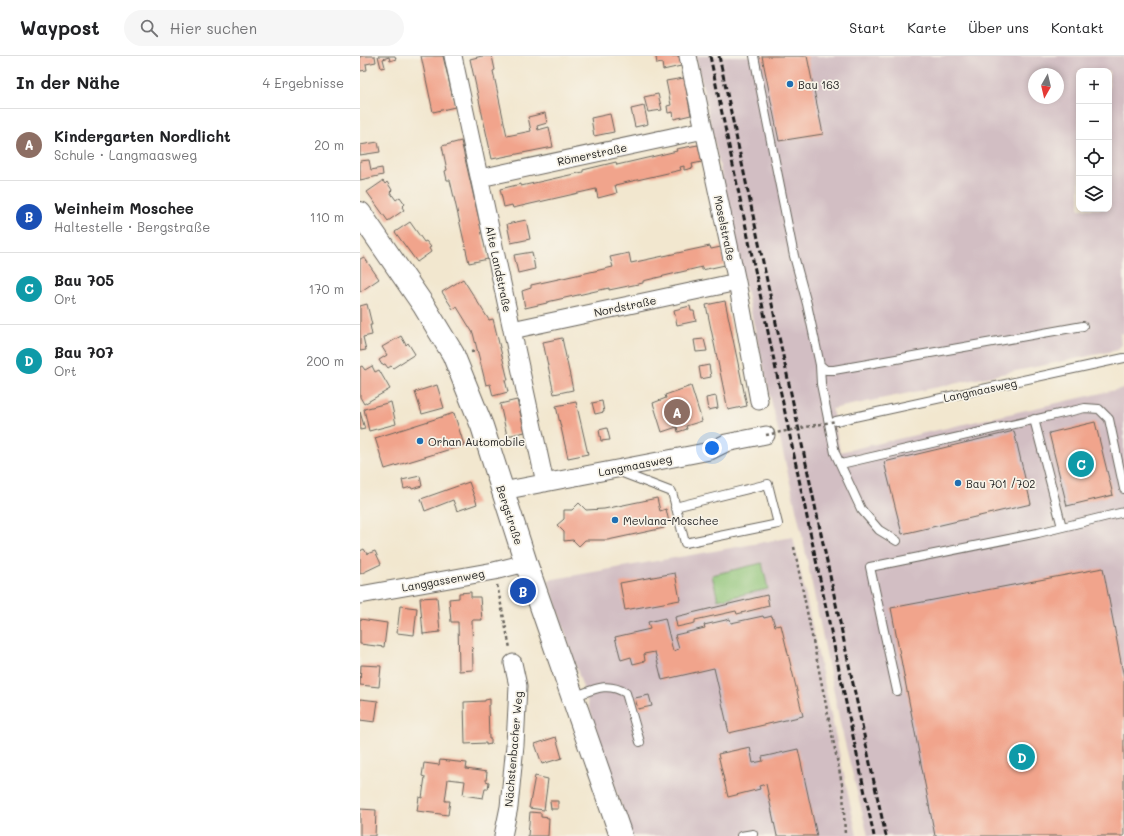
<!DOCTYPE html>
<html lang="de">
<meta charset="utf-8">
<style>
:root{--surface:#fff;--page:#f6f6f6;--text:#202124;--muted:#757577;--line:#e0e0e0;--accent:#b45309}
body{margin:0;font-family:Mali,sans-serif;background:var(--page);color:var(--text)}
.controls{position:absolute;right:12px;top:12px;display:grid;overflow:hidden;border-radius:8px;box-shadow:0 2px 6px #0003}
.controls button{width:36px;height:36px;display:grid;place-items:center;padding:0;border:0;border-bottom:1px solid var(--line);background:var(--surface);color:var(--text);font:20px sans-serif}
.compass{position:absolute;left:668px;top:12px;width:36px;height:36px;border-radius:50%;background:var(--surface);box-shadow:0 2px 6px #0003;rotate:188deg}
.you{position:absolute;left:352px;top:392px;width:14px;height:14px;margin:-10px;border:3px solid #fff;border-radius:50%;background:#1a73e8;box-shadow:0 0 0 6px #1a73e833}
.badge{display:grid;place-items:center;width:26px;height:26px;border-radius:50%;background:var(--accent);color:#fff;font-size:13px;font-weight:700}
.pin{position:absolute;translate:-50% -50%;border:2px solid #fff;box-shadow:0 1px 4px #0006}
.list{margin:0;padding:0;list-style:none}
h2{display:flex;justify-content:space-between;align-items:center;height:52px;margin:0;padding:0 16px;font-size:17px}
h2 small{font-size:13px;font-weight:400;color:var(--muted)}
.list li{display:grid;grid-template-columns:26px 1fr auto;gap:12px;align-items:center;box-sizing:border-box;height:72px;padding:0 16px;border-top:1px solid var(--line)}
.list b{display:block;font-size:15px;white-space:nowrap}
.list p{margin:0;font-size:13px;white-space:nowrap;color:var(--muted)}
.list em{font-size:13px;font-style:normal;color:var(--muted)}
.icon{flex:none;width:22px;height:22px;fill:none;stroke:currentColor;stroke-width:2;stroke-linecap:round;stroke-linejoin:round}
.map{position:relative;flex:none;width:764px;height:780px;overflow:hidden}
header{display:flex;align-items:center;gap:24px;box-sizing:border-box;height:56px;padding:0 20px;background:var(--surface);border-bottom:1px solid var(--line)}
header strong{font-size:19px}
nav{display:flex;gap:22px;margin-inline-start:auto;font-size:14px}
.search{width:280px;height:36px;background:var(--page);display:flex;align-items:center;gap:10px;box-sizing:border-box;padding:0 14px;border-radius:22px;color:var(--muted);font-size:15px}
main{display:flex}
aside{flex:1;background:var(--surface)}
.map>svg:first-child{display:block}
.industrial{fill:#d2bec3;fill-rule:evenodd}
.green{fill:#8dc376;stroke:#547049}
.building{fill:#f1a48c}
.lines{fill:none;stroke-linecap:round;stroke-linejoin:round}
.lane-casing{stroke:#67635b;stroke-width:10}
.street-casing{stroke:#67635b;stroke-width:19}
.secondary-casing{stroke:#67635b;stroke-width:24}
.path{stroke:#67635b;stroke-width:2.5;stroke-dasharray:3 3;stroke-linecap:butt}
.lane{stroke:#fff;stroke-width:8}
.street{stroke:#fff;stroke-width:17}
.secondary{stroke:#fff;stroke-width:22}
.rail{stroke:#1c1c1c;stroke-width:3;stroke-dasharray:6 3;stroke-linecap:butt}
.path-bridge{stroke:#67635b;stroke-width:2.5;stroke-dasharray:3 3;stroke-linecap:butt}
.poi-dot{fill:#1f6fb2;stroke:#f7f3e8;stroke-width:1.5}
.labels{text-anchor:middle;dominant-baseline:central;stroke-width:3.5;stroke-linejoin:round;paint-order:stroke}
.poi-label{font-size:11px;fill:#1c1c1c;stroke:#f7f3e8;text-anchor:start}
.street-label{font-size:11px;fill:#1c1c1c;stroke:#f7f3e8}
</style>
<header>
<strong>Waypost</strong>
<div class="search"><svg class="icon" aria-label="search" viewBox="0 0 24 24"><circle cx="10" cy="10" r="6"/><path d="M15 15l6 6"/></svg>Hier suchen</div>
<nav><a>Start</a><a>Karte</a><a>Über uns</a><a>Kontakt</a></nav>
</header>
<main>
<aside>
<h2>In der Nähe<small>4 Ergebnisse</small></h2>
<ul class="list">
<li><span class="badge" style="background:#8d6e63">A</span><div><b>Kindergarten Nordlicht</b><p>Schule · Langmaasweg</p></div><em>20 m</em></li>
<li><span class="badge" style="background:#1a4fb4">B</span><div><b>Weinheim Moschee</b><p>Haltestelle · Bergstraße</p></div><em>110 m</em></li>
<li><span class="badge" style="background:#0f9aa8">C</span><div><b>Bau 705</b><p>Ort</p></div><em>170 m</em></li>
<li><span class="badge" style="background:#0f9aa8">D</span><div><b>Bau 707</b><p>Ort</p></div><em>200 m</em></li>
</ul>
</aside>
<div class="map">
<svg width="764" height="780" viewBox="0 0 764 780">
<rect width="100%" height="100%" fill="#f7f3e8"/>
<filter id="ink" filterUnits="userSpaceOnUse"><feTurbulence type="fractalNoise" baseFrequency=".025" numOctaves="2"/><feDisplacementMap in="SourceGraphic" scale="8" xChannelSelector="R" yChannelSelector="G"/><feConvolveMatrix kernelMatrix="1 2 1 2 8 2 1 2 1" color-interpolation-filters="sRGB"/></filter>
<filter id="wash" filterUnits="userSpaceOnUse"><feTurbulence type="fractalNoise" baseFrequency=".012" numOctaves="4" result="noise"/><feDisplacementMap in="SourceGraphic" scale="16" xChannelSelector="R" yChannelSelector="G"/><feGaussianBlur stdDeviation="0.9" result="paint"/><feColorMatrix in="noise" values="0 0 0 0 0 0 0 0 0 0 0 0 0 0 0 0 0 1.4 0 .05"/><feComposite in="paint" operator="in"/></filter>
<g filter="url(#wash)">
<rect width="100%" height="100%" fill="#f2e7cf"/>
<path class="industrial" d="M336 0H764V278L760 277 761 289 758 294 472 353 480 396 764 332V780H508L481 671 442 479 390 252ZM719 15H749V153H719ZM674 18H698V42H674Z
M433 481 497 780H271L188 524Z"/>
<path class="green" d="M402 507 408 533 358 544 352 519Z"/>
<g id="blocks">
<path class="building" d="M0 0H15L16 6 6 8 7 14 0 15Z
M18 0H35L36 3 30 5 29 1 23 3 25 11 21 12Z
M61 0H83L95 51 73 56Z
M122 0H132L135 14 133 15 147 80 171 75 168 61 185 57 187 67 177 70 178 74 189 71 193 91 132 103 110 3Z
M298 0H319L321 10 303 14 302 7 297 8 296 1Z
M402 0H447L463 78 419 85Z
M324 22 331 59 314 63 313 56 308 57 307 50 311 49 306 25Z
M298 38 302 54 288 56 284 41Z
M284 50 288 68 275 71 271 53Z
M250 58 254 76 234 80 231 62Z
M101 85 128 203 109 207 90 124H87L85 115 87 114 82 90Z
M18 86 20 96 0 99V89Z
M338 89 342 106 332 108 333 112 324 114V110L320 111 321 114 255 129 257 137 238 142 236 133 153 152 152 149 144 151 140 133 161 128V130L223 116V114L256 106 257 109 317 95 316 93Z
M9 104 11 114 22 112 23 119 0 124V105Z
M23 125 25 128 27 126 32 134 30 136 36 144 40 141 45 148 42 151 44 154 28 165 7 136Z
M166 164 170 183 151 187 147 168Z
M50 166 64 186 66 185 71 191 69 192 71 196 57 206 35 176Z
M350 190 351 193 361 191 365 209 342 214V211L283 225V227L249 234V232L187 246V247L165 252 162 235 171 232V229L253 211 250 201 269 197 271 207Z
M172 196 175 213 158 217 154 199Z
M4 201 19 223 0 236V203Z
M103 223 129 264 133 263 148 324H145L148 336 133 340 130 328 126 329 113 277 97 251 93 253 82 236Z
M365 245 387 350 368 354 346 249Z
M7 248 12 269H10L12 279 3 281 6 294 0 295V250Z
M330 250 331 255H334L336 265 317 269 314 254Z
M41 280 46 289 48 287 55 298 33 312 31 310 28 312 25 308 22 309 19 304 27 299 22 291Z
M202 282 213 334 194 338 183 286Z
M344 283 347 295 336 296 334 284Z
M349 309 351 321 341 323 339 311Z
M2 310 5 314 12 310 15 316 19 314 30 333 4 348 0 341V311Z
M77 329 84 352 62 358 55 336Z
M331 330 342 365 326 370 327 373 318 376 317 371 302 376 293 347 306 342 305 339Z
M356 340 358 352 348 354 346 342Z
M157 344 165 376 147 380 140 348Z
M242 345 244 356 235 358 232 347Z
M31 346 36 368 9 375 4 353Z
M216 346 228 398 208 402 196 350Z
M0 356 5 373 0 374Z
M94 357 104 389 25 413 15 382Z
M735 366 753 439 707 450 689 377Z
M247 372 250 384 241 385 239 374Z
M654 375 671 448 542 478 524 406Z
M60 420 62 430 52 433 51 431 44 433 42 424Z
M109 426 117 448 97 455 93 444 65 455 61 443Z
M297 442 300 455 306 453 309 466 303 468 304 472 248 484H225L219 490 213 484 204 485V476L197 469 204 463V454H212L219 447 226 454 244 453Z
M4 493 7 498 15 495 21 508 0 518V495Z
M743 512 764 622V780H575L531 552Z
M315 517 320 544 265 554 260 527Z
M111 536V541H120L122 564H112L113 614 99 615 98 566H91L89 543 99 542V537Z
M407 539 409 550 377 558 376 555 335 564V567L317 571 315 561Z
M77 541 80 576 63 578 60 542Z
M40 550 57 552 54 579 37 577Z
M403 560 404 562 412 560 415 570 421 569 443 660 369 677 354 612 302 624 295 596 284 598 285 605 273 608 271 601 261 604 255 581 290 573 288 566 305 562 313 595 319 593 315 579 345 572 344 569 370 563 371 567Z
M0 563 27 567 24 591 0 588Z
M1 609 21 610 19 631 0 629Z
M289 639 292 650 278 653 275 642Z
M0 643 18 645 15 666 0 664Z
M130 643V649H128L129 683H131V688L126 689V687L105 688 104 646 125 645V644Z
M196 681 202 702 182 708 175 688Z
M390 691 393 707 403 705 402 701 438 693 457 780H417L406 728 399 730 400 733 368 741 358 698Z
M80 704 107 707 106 713 127 716 126 725 129 726 128 733H125L123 742 103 739 105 725 88 723 85 745H90L88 759 57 755 59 741 62 742 65 721 62 720 64 707 79 709Z
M175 720 188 723 184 754 169 752Z
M190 745H198V753H191Z
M0 753 16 754 15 780H0Z
M170 756 181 757V761L189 762 188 780H168Z"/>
</g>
</g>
<g filter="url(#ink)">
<use href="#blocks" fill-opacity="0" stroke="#67635b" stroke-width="1"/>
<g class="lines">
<defs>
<path id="lane" d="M394 0 434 200 447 248 460 309 466 314H474L723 270
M460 309 461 328 475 397 501 453 519 474 537 485
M674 363 702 471
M476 365 764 302
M481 408 725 352 739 353 749 363 764 433
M260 416 312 436 325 487 418 468 408 428 315 451
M537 635 510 511 678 477 764 456
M213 641C233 634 246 625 266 637L280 686
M381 780 393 778"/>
<path id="street" d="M93 0 185 427
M328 0 377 226 399 345
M120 122 344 74
M152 274 377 226
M143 435 350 395 366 387 406 379
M0 539 134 515 166 507
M143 780 149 751 155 689 158 630 153 607"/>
<path id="secondary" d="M0 157 64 250 93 298 122 370 166 507 261 780"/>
</defs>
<use href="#lane" class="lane-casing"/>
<use href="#street" class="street-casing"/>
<use href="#secondary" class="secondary-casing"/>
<path class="path" d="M111 296 118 295
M434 491 483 733 485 780
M137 529 150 592"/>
<use href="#lane" class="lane"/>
<use href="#street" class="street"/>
<use href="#secondary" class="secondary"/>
<path class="rail" d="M350 0 514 780
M359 0 514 726 526 780"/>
<path class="path-bridge" d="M406 379 476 365"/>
</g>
</g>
<g class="poi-dot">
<circle cx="430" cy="28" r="4"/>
<circle cx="60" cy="385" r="4"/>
<circle cx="598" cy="427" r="4"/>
<circle cx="255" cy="464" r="4"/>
</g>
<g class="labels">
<g class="poi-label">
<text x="438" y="28">Bau 163</text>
<text x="68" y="385">Orhan Automobile</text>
<text x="606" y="427">Bau 701 /702</text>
<text x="263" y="464">Mevlana-Moschee</text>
</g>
<g class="street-label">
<text transform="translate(232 98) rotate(-12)">Römerstraße</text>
<text transform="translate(365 172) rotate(78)">Moselstraße</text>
<text transform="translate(139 213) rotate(78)">Alte Landstraße</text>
<text transform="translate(265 250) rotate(-12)">Nordstraße</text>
<text transform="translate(620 334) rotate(-12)">Langmaasweg</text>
<text transform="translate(275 409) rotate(-11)">Langmaasweg</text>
<text transform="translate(150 459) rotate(72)">Bergstraße</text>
<text transform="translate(83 524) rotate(-10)">Langgassenweg</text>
<text transform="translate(153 693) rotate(-85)">Nächstenbacher Weg</text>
</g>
</g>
</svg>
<div class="controls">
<button>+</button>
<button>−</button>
<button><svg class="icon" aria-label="locate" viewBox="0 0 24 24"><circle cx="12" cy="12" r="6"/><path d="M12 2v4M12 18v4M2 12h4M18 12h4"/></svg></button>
<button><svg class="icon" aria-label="layers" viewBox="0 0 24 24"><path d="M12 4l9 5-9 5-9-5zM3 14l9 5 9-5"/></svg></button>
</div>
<svg class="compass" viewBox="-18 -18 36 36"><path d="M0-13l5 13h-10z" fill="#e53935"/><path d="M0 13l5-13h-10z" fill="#757577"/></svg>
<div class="you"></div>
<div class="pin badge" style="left:317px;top:356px;background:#8d6e63">A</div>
<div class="pin badge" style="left:163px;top:535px;background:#1a4fb4">B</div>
<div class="pin badge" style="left:721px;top:408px;background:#0f9aa8">C</div>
<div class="pin badge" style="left:662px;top:701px;background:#0f9aa8">D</div>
</div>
</main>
